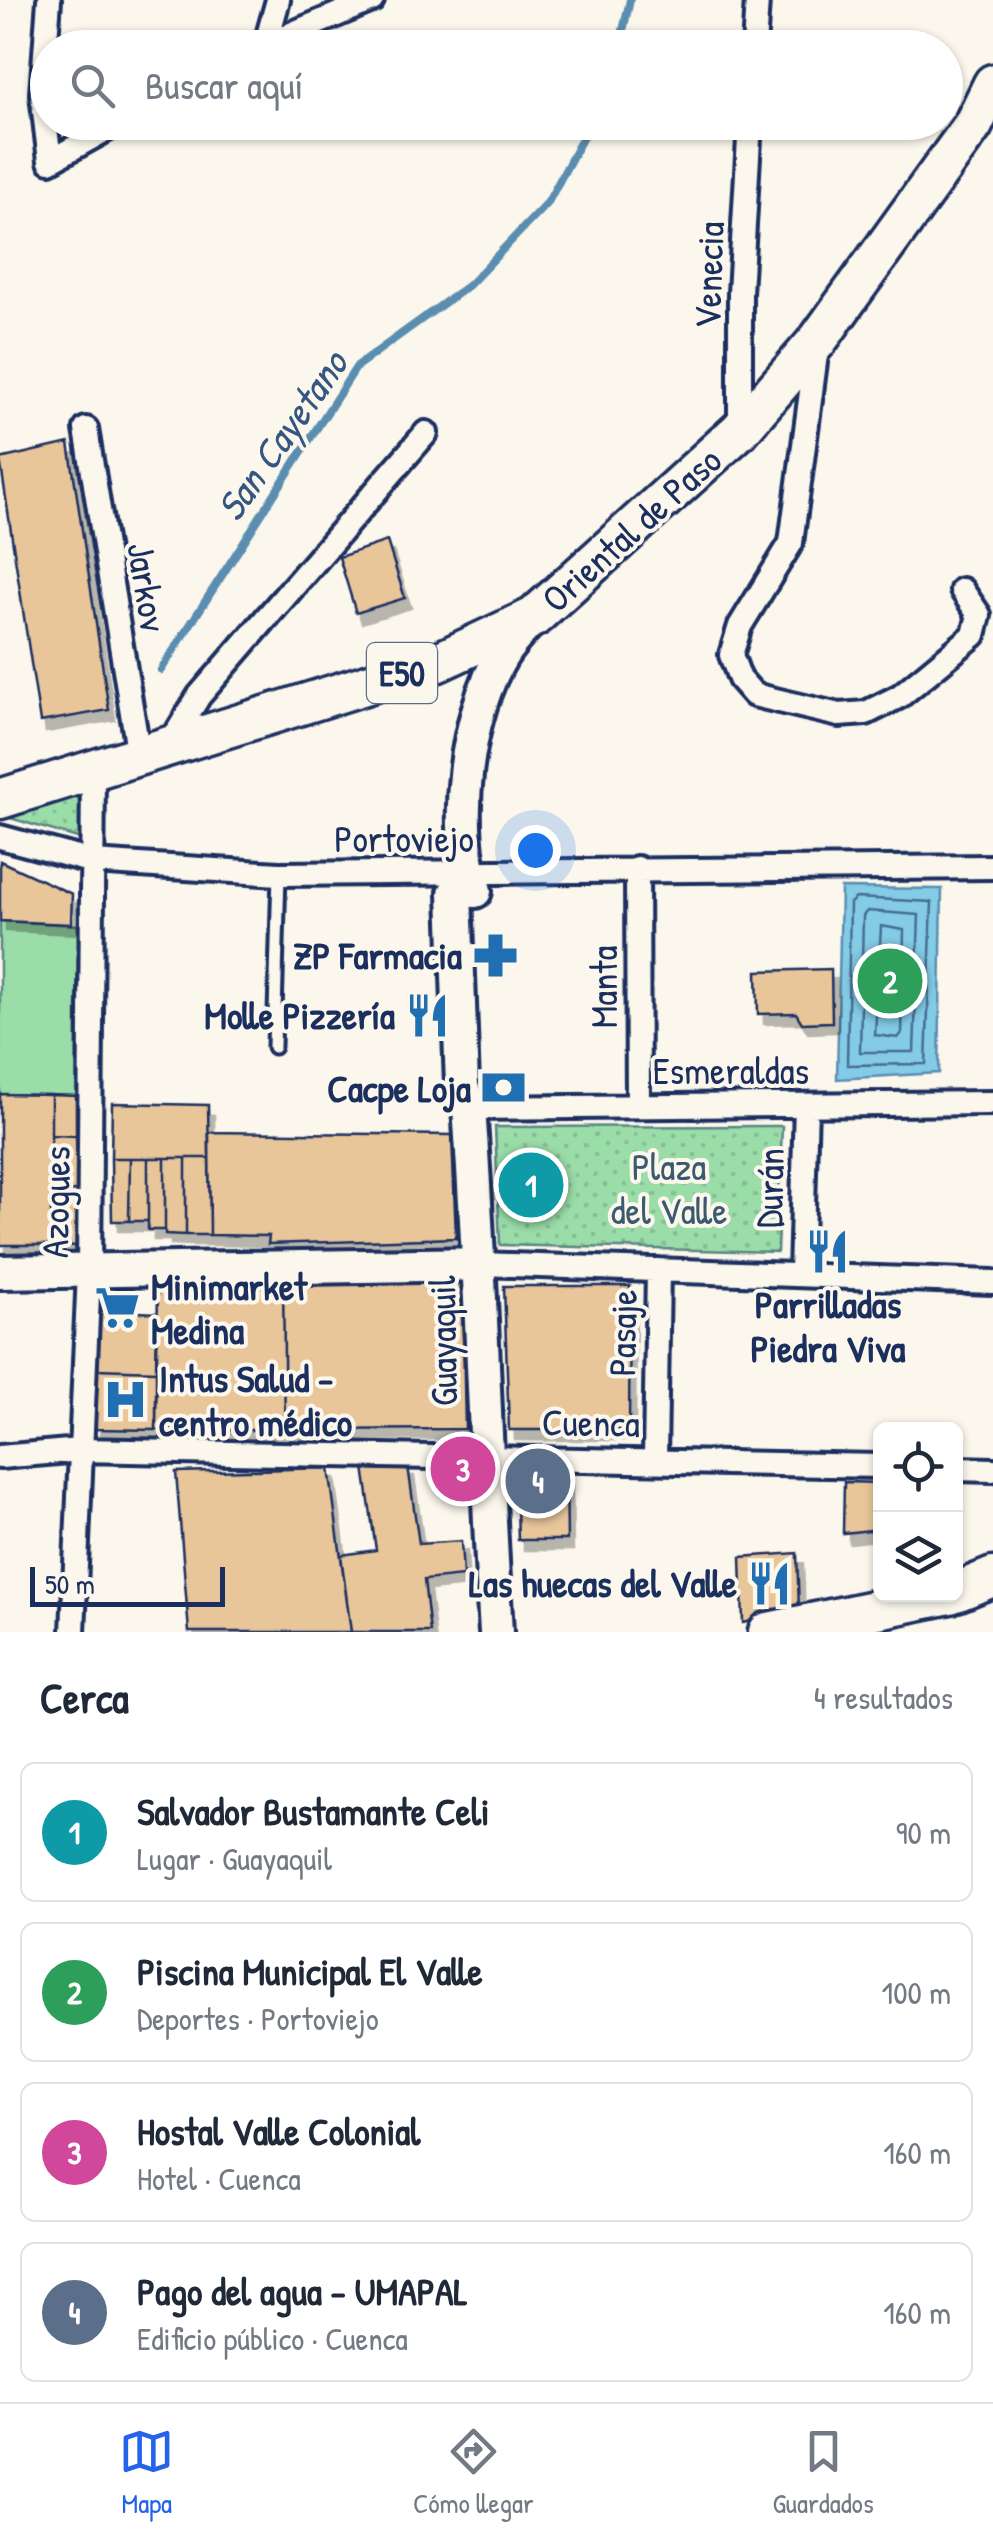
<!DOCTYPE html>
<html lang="es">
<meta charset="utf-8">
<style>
:root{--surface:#fff;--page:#f6f6f7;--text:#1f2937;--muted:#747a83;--line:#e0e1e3;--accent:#2563eb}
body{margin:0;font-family:"Patrick Hand",sans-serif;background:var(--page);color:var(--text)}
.controls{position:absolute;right:30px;bottom:30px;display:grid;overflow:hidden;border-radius:15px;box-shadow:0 2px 8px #0004}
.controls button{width:90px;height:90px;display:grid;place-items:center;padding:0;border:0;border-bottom:2px solid var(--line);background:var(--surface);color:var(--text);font:50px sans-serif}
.scale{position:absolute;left:30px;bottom:25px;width:195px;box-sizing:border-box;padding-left:10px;border:5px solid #1b2f5e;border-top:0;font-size:28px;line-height:35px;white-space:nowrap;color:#1b2f5e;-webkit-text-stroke:8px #fbf7ec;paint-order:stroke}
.you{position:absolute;left:535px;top:850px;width:35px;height:35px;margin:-25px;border:8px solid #fff;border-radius:50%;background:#1a73e8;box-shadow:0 0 0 15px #1a73e833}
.badge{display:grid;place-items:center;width:65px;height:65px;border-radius:50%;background:var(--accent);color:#fff;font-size:32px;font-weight:700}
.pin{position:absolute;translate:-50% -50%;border:5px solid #fff;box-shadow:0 2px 10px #0006}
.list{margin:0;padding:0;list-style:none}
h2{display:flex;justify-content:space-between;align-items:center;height:130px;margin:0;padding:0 40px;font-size:42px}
h2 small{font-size:32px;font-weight:400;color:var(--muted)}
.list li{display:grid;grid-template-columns:65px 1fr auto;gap:30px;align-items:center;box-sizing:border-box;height:140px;margin:0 20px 20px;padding:0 20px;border:2px solid var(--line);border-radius:15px}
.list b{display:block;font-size:38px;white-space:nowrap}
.list p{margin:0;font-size:32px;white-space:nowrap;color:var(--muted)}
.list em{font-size:32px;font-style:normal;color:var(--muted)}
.icon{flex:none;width:55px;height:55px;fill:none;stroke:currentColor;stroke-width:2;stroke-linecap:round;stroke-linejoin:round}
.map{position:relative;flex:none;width:993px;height:1632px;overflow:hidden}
.search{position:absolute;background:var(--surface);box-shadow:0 2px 8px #0004;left:30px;right:30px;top:30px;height:110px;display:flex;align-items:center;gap:25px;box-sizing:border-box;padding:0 35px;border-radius:55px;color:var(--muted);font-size:38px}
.sheet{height:770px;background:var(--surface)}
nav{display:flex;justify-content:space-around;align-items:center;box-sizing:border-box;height:140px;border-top:2px solid var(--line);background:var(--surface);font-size:28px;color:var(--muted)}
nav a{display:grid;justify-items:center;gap:5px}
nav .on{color:var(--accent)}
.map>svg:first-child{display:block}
.park{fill:url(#park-dots);stroke:#5a8683;stroke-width:2.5}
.pitch{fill:#9adda8;stroke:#5a8683;stroke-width:2.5}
.water{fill:#84cbe6;stroke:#5a8db0;stroke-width:2.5}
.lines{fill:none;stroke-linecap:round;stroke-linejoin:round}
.shore{stroke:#456d94;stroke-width:2.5}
.stream{stroke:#5a8db0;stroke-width:8}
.building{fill:#e9c69a;stroke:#1b2f5e;stroke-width:2.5;filter:url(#shadow)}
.service-casing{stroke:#1b2f5e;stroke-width:19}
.minor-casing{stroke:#1b2f5e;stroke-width:30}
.secondary-casing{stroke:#1b2f5e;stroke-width:40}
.primary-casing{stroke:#1b2f5e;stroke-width:45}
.trunk-casing{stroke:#1b2f5e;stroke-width:45}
.service{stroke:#fbf7ec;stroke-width:11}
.minor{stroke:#fbf7ec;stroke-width:22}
.secondary{stroke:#fbf7ec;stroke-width:32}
.primary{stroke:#fbf7ec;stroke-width:38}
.trunk{stroke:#fbf7ec;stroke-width:38}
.labels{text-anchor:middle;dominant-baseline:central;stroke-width:8;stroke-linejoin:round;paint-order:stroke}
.shield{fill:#fbf7ec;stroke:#5e6b89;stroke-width:2.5}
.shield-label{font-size:35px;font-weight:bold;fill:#1b2f5e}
.street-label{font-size:38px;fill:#1b2f5e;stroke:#fbf7ec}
.poi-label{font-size:38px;font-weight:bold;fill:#1b2f5e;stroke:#fbf7ec;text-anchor:end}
.park-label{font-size:38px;fill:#3b5a70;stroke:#fbf7ec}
.water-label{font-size:40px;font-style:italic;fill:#355680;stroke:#fbf7ec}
</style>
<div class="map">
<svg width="993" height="1632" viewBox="0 0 993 1632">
<defs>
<pattern id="park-dots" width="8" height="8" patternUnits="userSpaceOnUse" patternTransform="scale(2.5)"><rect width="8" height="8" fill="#9adda8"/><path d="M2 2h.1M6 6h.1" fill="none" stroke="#84be93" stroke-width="1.8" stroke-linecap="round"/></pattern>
<filter id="shadow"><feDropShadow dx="6" dy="10" stdDeviation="0" flood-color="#0004"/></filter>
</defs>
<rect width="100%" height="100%" fill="#fbf7ec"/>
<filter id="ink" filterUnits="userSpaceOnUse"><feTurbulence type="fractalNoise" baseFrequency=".01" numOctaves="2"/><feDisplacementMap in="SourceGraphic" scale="20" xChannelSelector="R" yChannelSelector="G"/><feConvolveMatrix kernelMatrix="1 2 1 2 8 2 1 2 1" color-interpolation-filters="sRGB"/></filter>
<g filter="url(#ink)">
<path class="park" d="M81 791V839L0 815Z
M782 1126 777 1252 500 1245 495 1127Z"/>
<path class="pitch" d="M0 921 78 925 76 1096 0 1094Z"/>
<path class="water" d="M841 888 942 889 939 1073 837 1079Z"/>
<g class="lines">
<path class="shore" d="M856 898 932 902 926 1064 847 1065 850 903Z
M867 911 919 915 914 1052H860L863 916Z
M881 926 904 930 902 1033 898 1038 875 1035Z"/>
<path class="stream" d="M619 48 630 0
M161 670 357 366 469 285 548 202 591 122"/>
</g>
<path class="building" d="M69 443 109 710 40 722 0 459Z
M387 541 405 598 356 613 339 557Z
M0 861 72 894 71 924 0 921Z
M831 969 832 1022 802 1023 796 1013 758 1014 757 971Z
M0 1094 51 1095V1245H0Z
M51 1095 76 1096V1136L51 1135Z
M112 1103 208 1105 209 1158H111Z
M209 1132 452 1135 456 1238 268 1244 269 1236 210 1235Z
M51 1135 76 1136 77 1191 51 1192Z
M111 1158H130L129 1221H112Z
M130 1158H148V1221H129Z
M148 1158H165V1230H148Z
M165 1158H186V1235L165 1234Z
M186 1158H209L210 1235H186Z
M77 1191 76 1246 51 1245V1192Z
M462 1283 465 1429 285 1430 283 1284Z
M158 1284H283L285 1430H156Z
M504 1286H630L629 1430H509Z
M98 1310 157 1313 156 1371 96 1369Z
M96 1369 156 1371V1430L94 1429Z
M408 1466 419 1544 461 1541 463 1576 424 1580 430 1632H351L341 1555 376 1550 364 1467Z
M329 1468 351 1632H189L176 1472Z
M516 1468 566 1469 567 1540H518Z
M844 1482 880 1483V1529L843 1533Z
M797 1553 799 1610 743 1623 741 1557Z"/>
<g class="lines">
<defs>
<path id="service" d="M274 1047 279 874"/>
<path id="minor" d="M49 0 42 94 50 161 120 122
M266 43 278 0
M258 48 372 0
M754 48 757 0
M817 347 791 543 740 626 731 655 740 679 754 695 839 715 866 713 900 696 974 635 979 615 962 590
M86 429 139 756
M740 429V293L750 122
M168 747 199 696 426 433
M0 837 93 862 279 874 993 867
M637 868 638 1106
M469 1108 993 1103
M481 1264 993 1282
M801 1273 806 1105
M0 1457 80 1450 880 1466
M655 1458 658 1270
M956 1469 993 1470
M73 1632 89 1272 93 772"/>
<path id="secondary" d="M469 873 455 893 462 1086 469 1108C482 1283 485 1457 496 1632
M475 891C452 827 466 713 502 655 510 642 522 630 532 619
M0 1272 481 1264"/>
<path id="primary" d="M956 1592 993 1577
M768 1632 950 1594"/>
<path id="trunk" d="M0 799 438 662 534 617 740 430 818 340 973 125 993 84"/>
</defs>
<use href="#service" class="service-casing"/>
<use href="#minor" class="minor-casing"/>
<use href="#secondary" class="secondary-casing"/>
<use href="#primary" class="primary-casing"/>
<use href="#trunk" class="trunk-casing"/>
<use href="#service" class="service"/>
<use href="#minor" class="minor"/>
<use href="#secondary" class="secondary"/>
<use href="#primary" class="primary"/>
<use href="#trunk" class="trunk"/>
</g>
</g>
<defs>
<symbol id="pharmacy-bare" viewBox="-9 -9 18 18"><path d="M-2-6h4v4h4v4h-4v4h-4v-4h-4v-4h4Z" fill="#1f6fb2" stroke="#fbf7ec" stroke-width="2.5" paint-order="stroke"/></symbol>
<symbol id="restaurant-bare" viewBox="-9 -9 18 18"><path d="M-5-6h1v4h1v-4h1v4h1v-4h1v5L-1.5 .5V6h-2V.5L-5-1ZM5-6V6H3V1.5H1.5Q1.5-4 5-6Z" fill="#1f6fb2" stroke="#fbf7ec" stroke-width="2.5" paint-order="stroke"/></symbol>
<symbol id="bank-bare" viewBox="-9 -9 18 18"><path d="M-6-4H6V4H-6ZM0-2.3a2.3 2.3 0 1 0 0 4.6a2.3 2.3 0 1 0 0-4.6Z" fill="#1f6fb2" stroke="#fbf7ec" stroke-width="2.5" paint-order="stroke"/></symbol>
<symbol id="supermarket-bare" viewBox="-9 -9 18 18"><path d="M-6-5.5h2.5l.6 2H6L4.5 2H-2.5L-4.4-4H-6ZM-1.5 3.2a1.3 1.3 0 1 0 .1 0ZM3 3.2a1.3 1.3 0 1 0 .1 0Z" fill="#1f6fb2" stroke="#fbf7ec" stroke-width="2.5" paint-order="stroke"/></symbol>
<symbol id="hospital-bare" viewBox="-9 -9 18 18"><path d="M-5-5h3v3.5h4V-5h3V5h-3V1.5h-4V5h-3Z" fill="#1f6fb2" stroke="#fbf7ec" stroke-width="2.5" paint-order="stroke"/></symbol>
</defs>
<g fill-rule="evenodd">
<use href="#pharmacy-bare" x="464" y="924" width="63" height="63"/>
<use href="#restaurant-bare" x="396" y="984" width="63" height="63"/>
<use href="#bank-bare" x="472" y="1056" width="63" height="63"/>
<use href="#restaurant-bare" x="796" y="1220" width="63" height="63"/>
<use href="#supermarket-bare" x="86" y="1276" width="63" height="63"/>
<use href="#hospital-bare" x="94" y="1368" width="63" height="63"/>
<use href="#restaurant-bare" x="738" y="1552" width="63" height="63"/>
</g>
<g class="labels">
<rect class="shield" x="367" y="643" width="70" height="60" rx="8"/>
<g class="shield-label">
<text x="402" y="673">E50</text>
</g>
<g class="street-label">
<text transform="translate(708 275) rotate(-88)">Venecia</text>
<text transform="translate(631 529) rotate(-42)">Oriental de Paso</text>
<text transform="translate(148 587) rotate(81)">Jarkov</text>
<text x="404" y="838">Portoviejo</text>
<text transform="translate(603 987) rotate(-90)">Manta</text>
<text x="731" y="1070">Esmeraldas</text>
<text transform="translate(769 1188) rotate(-89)">Durán</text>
<text transform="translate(55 1202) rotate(-89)">Azogues</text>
<text transform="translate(622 1333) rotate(-89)">Pasaje</text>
<text transform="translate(442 1341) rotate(-91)">Guayaquil</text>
<text transform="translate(591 1422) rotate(1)">Cuenca</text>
</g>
<g class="poi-label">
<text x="462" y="955">ZP Farmacia</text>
<text x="395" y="1015">Molle Pizzería</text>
<text x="471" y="1088">Cacpe Loja</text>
<text x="151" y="1286" text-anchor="start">Minimarket<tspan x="151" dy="44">Medina</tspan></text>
<text x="828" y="1304" text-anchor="middle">Parrilladas<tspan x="828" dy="44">Piedra Viva</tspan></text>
<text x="159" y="1378" text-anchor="start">Intus Salud -<tspan x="159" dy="44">centro médico</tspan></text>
<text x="737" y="1583">Las huecas del Valle</text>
</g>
<g class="park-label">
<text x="669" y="1166">Plaza<tspan x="669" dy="44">del Valle</tspan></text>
</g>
<g class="water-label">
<text transform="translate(281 435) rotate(-55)">San Cayetano</text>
</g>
</g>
</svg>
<div class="controls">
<button><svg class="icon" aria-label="locate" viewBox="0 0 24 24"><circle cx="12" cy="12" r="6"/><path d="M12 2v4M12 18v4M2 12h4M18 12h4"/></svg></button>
<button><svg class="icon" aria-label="layers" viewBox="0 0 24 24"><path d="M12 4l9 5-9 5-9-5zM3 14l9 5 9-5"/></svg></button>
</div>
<div class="scale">50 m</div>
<div class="you"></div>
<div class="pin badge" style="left:531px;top:1185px;background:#0f9aa8">1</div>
<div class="pin badge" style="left:890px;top:981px;background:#2e9e5b">2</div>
<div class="pin badge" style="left:463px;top:1469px;background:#d1479c">3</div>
<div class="pin badge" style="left:538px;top:1481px;background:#5c6f8a">4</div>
<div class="search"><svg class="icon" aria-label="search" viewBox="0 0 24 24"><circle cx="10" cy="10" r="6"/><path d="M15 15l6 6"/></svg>Buscar aquí</div>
</div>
<section class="sheet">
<h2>Cerca<small>4 resultados</small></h2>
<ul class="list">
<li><span class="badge" style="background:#0f9aa8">1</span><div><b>Salvador Bustamante Celi</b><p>Lugar · Guayaquil</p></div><em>90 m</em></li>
<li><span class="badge" style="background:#2e9e5b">2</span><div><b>Piscina Municipal El Valle</b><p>Deportes · Portoviejo</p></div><em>100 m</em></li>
<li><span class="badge" style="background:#d1479c">3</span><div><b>Hostal Valle Colonial</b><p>Hotel · Cuenca</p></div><em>160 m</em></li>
<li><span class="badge" style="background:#5c6f8a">4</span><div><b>Pago del agua - UMAPAL</b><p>Edificio público · Cuenca</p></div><em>160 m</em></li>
</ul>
</section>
<nav>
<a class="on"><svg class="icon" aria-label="map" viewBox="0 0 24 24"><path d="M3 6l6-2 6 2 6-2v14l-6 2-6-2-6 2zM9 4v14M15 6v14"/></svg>Mapa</a>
<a><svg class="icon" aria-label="directions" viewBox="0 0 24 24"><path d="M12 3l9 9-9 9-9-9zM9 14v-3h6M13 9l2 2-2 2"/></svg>Cómo llegar</a>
<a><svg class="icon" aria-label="saved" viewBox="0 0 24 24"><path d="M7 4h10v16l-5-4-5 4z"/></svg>Guardados</a>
</nav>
